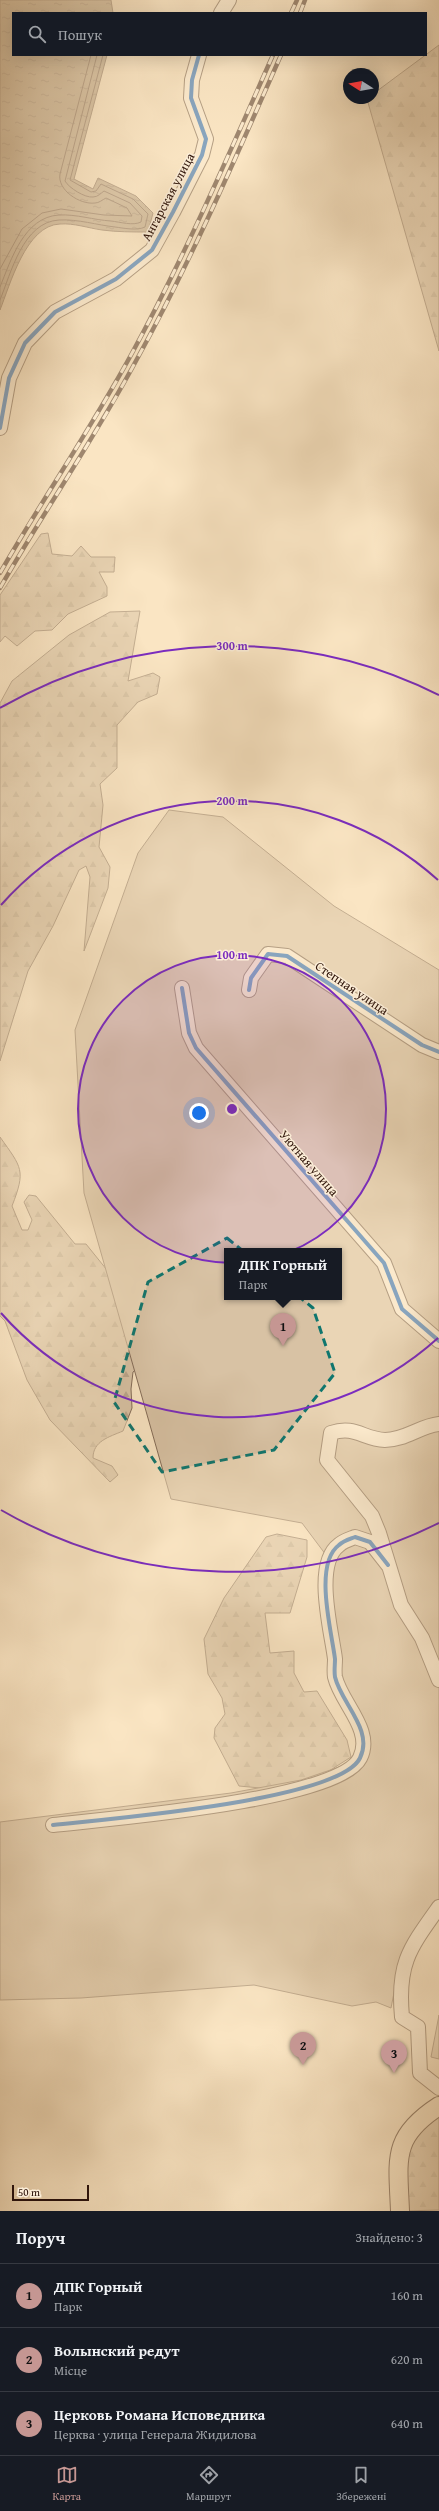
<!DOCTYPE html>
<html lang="uk">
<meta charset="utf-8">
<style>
:root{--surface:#171b24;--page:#242831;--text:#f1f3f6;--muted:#9ea1a6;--line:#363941;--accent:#c59692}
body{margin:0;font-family:"Gentium Book Plus",serif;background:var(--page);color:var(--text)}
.compass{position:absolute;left:343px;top:68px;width:36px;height:36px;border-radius:50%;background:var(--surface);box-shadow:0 4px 16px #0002;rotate:281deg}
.scale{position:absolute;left:12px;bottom:10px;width:77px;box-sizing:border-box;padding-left:4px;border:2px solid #31160b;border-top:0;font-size:11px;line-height:14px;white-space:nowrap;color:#31160b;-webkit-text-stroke:3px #fceed8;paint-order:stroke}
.you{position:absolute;left:199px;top:1113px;width:14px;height:14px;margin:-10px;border:3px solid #fff;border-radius:50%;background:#1a73e8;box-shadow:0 0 0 6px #1a73e833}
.badge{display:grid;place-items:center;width:26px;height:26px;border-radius:50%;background:var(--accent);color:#111;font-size:13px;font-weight:700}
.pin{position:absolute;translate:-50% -33px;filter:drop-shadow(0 1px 2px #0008)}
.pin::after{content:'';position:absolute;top:21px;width:14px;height:12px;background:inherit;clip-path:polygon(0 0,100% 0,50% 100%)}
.popup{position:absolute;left:224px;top:1248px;width:118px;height:52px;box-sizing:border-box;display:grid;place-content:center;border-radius:0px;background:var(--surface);filter:drop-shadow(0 1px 3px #0005);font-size:13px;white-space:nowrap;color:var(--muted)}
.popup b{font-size:15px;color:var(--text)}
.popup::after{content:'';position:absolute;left:50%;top:100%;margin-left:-8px;border:8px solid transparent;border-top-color:var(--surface)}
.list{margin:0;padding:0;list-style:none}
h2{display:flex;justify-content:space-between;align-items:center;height:52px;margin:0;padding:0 16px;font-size:17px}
h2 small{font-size:13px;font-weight:400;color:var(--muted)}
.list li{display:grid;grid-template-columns:26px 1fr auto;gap:12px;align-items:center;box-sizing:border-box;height:64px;padding:0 16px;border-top:1px solid var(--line)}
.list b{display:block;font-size:15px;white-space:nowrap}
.list p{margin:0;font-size:13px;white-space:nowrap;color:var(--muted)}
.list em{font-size:13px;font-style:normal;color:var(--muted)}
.icon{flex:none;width:22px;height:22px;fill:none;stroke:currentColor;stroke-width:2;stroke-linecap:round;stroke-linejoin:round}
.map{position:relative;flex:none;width:439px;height:2211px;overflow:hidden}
.search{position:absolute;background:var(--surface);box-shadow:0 4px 16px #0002;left:12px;right:12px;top:12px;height:44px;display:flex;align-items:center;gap:10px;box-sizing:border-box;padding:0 14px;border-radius:0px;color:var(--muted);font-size:15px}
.sheet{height:244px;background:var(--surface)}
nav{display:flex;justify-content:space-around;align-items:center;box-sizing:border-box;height:56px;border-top:1px solid var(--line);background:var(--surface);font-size:11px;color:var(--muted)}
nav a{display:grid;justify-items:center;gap:2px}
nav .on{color:var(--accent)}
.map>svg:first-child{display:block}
.forest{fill:url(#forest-firs);stroke:#846c58}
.green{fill:#d8c2a4;stroke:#846c58;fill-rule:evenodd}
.water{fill:url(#water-ripples);stroke:#816854}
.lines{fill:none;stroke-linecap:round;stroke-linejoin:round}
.shore{stroke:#745a48;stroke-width:1}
.minor-casing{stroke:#634a39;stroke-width:16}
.major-casing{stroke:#31160b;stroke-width:20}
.minor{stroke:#fceed8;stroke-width:14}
.major{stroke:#fae5c3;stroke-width:18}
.rail-casing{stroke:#31160b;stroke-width:4.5}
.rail{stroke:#fceed8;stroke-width:3;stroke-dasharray:9;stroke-linecap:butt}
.cycleway-casing{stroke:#fceed8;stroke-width:6}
.cycleway{stroke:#0057b8;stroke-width:4}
.marked{fill:none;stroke:#0f766e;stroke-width:3;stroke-dasharray:8 5;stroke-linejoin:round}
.ring{fill:none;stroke:#7b2cbf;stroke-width:2}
.labels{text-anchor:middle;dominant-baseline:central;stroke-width:3;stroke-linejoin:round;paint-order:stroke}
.street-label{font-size:13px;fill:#31160b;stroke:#fceed8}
.centre{fill:#7b2cbf;stroke:#fceed8;stroke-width:2}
.ring-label{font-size:12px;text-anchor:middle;font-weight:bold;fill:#7b2cbf;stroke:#fceed8;stroke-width:3;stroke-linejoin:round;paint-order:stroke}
</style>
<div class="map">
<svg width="439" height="2211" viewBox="0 0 439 2211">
<defs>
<pattern id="forest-firs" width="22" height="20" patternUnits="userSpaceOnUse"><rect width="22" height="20" fill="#d8c2a4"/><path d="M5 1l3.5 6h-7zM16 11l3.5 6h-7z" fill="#baa68c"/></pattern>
<pattern id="water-ripples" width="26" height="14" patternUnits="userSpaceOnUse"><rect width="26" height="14" fill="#b69f84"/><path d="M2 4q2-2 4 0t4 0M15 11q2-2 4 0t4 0" fill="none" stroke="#95816a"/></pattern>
</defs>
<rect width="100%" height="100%" fill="#fae5c3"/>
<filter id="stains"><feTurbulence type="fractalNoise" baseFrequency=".005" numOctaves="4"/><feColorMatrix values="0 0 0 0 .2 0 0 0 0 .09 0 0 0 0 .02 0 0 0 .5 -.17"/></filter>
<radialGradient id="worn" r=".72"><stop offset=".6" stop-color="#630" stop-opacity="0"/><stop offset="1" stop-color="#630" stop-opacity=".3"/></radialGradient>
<path class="forest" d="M439 45V351L367 99 373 98V94Z
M48 533 52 554 72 556 81 546 91 557H115L114 572H99L107 587V596L68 614 52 630 35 631 17 646 5 636 0 642V595L41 534Z
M140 611 128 681 153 673 160 677 157 694 138 702 117 725V768L100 784 103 805 99 847 110 867 108 888 84 951 90 877 86 866 79 870 53 926 28 971 0 1061V703L12 681 69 635 110 612Z
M0 1137C22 1168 26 1170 12 1206L22 1230H28L32 1220 24 1202 29 1195 36 1196 75 1244H86L132 1301 148 1360 133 1372 131 1389 132 1408 123 1431C109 1437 93 1441 93 1458L112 1466 118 1475 110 1482 50 1420 27 1380 5 1321 0 1316Z
M277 1534 307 1540V1557L290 1613H265L270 1653 294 1651V1673L304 1692 317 1691 347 1740 351 1757 318 1778 271 1789 239 1786 214 1738 215 1728 225 1714 222 1698 208 1674 204 1639 224 1598 266 1537Z
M439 2111V2210L403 2211 406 2142Z"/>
<path class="green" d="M169 810 223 817 334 906 439 970V1915L400 1962 391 2008 376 2002 352 2006 254 1985 81 1998 0 2000V1822L231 1793 301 1780 348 1764 361 1749 333 1677 326 1555 302 1523 171 1499 84 1193 75 1030 138 853ZM227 1251H339V1297H227Z
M439 2015V2059L431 2057Z"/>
<path class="water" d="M0 0H111L113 13H13V55H107L74 179 93 189 98 178 136 196 153 213 148 232C132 232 117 232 102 230 88 228 74 223 60 224 26 225 10 285 0 310Z"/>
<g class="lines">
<path class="shore" d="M0 269 22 229 42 213 61 209 104 215 132 216 127 208 106 198C102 200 99 203 95 203 80 205 57 190 60 174L91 55
M0 287C11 260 24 217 59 215 76 214 94 220 111 221 120 222 133 226 141 222L142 216 130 203 104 191C101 193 98 197 93 197 85 198 69 188 65 181L97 55
M0 300C11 273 23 222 59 220 78 219 97 225 115 227 123 228 137 231 145 227L148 214 133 199 101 184 96 191 91 192 70 180 103 55"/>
<defs>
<path id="minor" d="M221 13 229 0
M0 428 9 378 25 343 55 312 116 279 152 250 173 212 202 155 206 139 191 98 192 80 199 55
M182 988 189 1033 196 1048 384 1263 402 1309 439 1341
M249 990 251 978 268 954 287 956 422 1045 439 1052
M439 1424C420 1426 405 1440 385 1440 363 1439 355 1425 331 1433L327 1460 372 1516 379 1533 401 1605 422 1638 439 1680
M53 1825C104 1819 339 1801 360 1758 374 1730 341 1703 335 1677 334 1671 335 1665 335 1659 332 1633 313 1564 339 1545 343 1541 350 1539 355 1537L370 1542 388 1565
M439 1907C409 1949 397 1964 402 2017L418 2027 420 2073 439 2088"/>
<path id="major" d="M400 2211C398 2159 391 2137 439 2106"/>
</defs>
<use href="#minor" class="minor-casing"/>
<use href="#major" class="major-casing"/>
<use href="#minor" class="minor"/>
<use href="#major" class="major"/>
<defs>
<path id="rail" d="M291 13 297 0
M300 13 305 0
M0 573C42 500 90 430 131 355 184 258 228 156 273 55
M0 588C44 511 95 438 137 359 191 261 236 157 281 55"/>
</defs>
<use href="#rail" class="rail-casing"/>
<use href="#rail" class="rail"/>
<defs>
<path id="cycleway" d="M0 428 9 378 25 343 55 312 116 279 152 250 173 212 202 155 206 139 191 98 192 80 199 55
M182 988 189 1033 196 1048 384 1263 402 1309 439 1341
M249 990 251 978 268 954 287 956 422 1045 439 1052
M53 1825C104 1819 339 1801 360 1758 374 1730 341 1703 335 1677 334 1671 335 1665 335 1659 332 1633 313 1564 339 1545 343 1541 350 1539 355 1537L370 1542 388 1565"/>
</defs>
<use href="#cycleway" class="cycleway-casing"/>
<use href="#cycleway" class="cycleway"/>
</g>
<path d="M0 0H439V2211H0ZM227 1238 313 1308 335 1373 274 1450 162 1472 114 1402 148 1282Z" fill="#fae5c3" fill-opacity=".55" fill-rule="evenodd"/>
<path class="marked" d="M227 1238 313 1308 335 1373 274 1450 162 1472 114 1402 148 1282Z"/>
<circle cx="232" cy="1109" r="154" fill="#7b2cbf" fill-opacity=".12"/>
<g class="ring">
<circle cx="232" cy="1109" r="154"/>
<path d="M438 1338A308 308 0 0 1 1 1313M1 905A308 308 0 0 1 438 880"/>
<path d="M439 1523A463 463 0 0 1 1 1510M0 708A463 463 0 0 1 439 695"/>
</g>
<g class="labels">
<g class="street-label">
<text transform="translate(168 197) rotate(-62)">Ангарская улица</text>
<text transform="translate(352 988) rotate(34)">Степная улица</text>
<text transform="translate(309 1163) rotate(49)">Уютная улица</text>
</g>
</g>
<circle cx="232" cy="1109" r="6" class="centre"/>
<g class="ring-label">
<text x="232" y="650">300 m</text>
<text x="232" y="805">200 m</text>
<text x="232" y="959">100 m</text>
</g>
<rect width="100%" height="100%" filter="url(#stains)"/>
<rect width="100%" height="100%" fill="url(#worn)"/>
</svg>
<svg class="compass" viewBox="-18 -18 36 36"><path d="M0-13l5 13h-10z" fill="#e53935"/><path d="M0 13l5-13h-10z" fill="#9ea1a6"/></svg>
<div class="scale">50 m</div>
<div class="you"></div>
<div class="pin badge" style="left:283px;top:1346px">1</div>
<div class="popup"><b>ДПК Горный</b>Парк</div>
<div class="pin badge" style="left:303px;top:2065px">2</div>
<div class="pin badge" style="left:394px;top:2073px">3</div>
<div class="search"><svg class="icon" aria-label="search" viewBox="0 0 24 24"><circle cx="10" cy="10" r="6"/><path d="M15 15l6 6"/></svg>Пошук</div>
</div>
<section class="sheet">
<h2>Поруч<small>Знайдено: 3</small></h2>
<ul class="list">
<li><span class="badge">1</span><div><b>ДПК Горный</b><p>Парк</p></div><em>160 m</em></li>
<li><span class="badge">2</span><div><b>Волынский редут</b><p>Місце</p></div><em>620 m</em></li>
<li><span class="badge">3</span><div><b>Церковь Романа Исповедника</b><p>Церква · улица Генерала Жидилова</p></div><em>640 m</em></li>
</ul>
</section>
<nav>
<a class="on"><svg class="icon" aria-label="map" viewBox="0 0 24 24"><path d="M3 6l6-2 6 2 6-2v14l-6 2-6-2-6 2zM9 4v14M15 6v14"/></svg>Карта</a>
<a><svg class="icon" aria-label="directions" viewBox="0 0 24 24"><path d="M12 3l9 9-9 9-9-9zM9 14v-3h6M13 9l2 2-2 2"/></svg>Маршрут</a>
<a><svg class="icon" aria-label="saved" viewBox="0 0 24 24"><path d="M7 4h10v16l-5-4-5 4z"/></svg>Збережені</a>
</nav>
